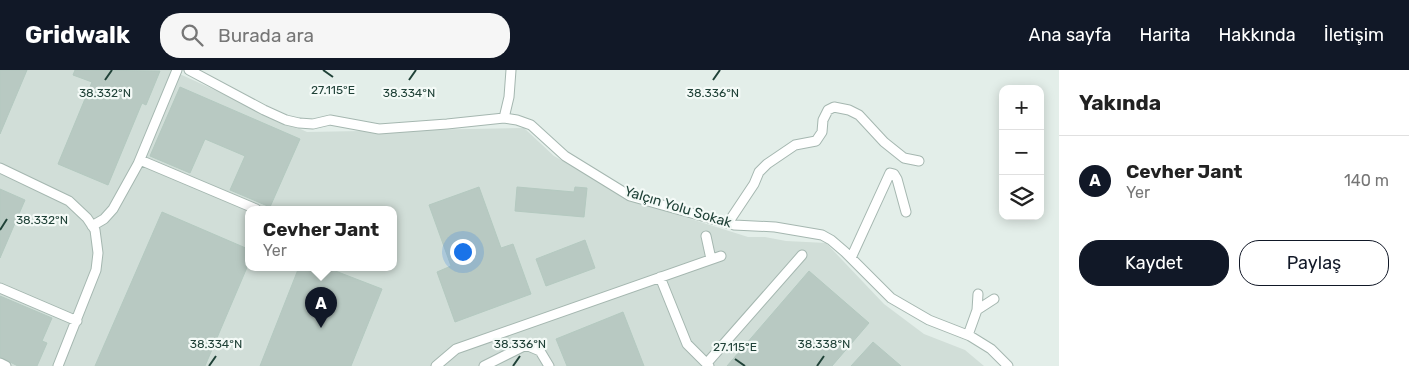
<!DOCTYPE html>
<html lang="tr">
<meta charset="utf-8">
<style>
:root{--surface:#fff;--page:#f6f6f6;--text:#222;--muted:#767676;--line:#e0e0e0;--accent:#111827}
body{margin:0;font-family:Rubik,sans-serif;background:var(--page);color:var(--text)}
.controls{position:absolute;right:15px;top:15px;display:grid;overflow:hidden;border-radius:10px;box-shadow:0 2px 12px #0003}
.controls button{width:45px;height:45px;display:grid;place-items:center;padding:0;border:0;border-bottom:1px solid var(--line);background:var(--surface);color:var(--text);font:25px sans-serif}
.you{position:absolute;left:462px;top:181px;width:18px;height:18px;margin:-12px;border:4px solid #fff;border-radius:50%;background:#1a73e8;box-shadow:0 0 0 8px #1a73e833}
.badge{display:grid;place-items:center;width:32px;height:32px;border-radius:50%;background:var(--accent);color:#fff;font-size:16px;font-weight:700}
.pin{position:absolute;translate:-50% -41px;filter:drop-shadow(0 1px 2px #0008)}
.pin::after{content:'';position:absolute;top:26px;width:18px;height:15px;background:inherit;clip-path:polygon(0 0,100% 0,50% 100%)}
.popup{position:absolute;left:245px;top:136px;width:152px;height:65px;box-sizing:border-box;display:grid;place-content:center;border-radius:10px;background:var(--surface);filter:drop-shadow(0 1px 4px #0005);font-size:16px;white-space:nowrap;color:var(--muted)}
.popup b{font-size:19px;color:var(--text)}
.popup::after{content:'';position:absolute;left:50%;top:100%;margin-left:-10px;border:10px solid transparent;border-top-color:var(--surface)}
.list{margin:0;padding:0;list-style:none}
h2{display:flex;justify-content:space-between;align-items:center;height:65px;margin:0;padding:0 20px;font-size:21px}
h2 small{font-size:16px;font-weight:400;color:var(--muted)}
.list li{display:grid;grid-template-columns:32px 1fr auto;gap:15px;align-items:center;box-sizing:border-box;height:90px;padding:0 20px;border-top:1px solid var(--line)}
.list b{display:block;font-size:19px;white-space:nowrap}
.list p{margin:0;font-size:16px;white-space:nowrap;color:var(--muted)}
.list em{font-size:16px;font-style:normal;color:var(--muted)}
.actions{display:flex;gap:10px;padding:15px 20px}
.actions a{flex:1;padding:11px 0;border:1px solid var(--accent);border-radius:20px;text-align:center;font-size:18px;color:var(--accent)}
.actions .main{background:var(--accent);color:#fff}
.icon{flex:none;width:28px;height:28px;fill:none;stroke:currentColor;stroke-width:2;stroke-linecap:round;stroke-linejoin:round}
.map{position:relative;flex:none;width:1059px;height:296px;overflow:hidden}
header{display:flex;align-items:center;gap:30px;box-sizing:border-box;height:70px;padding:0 25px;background:var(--accent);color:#fff}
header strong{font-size:24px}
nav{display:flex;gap:28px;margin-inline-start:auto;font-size:18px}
.search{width:350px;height:45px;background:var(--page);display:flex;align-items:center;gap:12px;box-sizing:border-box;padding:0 18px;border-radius:20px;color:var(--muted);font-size:19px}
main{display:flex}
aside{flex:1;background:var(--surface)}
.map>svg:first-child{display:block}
.built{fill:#d1ded8;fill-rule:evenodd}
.building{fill:#b8c9c2;stroke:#b4c9c0}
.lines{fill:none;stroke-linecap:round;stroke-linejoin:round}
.minor-casing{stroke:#a5b7b0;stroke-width:11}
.minor{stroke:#fff;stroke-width:9}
.ticks{fill:none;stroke:#204238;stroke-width:2}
.labels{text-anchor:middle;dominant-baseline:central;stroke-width:4.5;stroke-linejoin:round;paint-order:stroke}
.street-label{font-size:14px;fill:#204238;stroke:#f4faf7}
.ticks-label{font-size:12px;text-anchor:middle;fill:#204238;stroke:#f4faf7;stroke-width:4.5;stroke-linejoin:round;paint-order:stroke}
</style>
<header>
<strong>Gridwalk</strong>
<div class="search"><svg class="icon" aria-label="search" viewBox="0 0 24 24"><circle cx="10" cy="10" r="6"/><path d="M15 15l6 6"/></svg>Burada ara</div>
<nav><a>Ana sayfa</a><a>Harita</a><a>Hakkında</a><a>İletişim</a></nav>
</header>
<main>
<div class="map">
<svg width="1059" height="296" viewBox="0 0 1059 296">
<rect width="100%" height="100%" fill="#e3eee9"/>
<path class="built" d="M0 0H171L307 62 524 58 554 86 637 132 748 167H765L786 171 826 173 884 234 924 264 965 280 984 296H0ZM248 139H394V197H248Z"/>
<path class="building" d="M0 0H27L0 64Z
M75 0 160 1 146 35 142 33 108 115 58 94 92 12 73 5Z
M180 17 300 69 270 137 230 120 245 86 205 69 190 103 150 86Z
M479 117 501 178 513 174 531 224 455 252 437 202 451 196 429 135Z
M517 117 574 122 575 117 587 118 584 147 515 141Z
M0 119 25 130 0 188Z
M162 142 248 179V195L205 296H95Z
M585 170 595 198 546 216 536 189Z
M299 197H325L382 219 351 296H260Z
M809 201 869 253 832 296H727Z
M0 226 52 248 42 271 47 273 37 296H18L0 287Z
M623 242 644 296H567L556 269Z
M873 272 901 296H851Z"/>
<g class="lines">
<defs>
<path id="minor" d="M189 0 264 40 286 50 299 53 313 54 330 50 379 59 447 54 504 48 517 50 531 55 565 86 630 126 734 155 775 157 822 165 831 170 845 182 891 228 929 250 970 266 991 279 1008 296
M504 48 509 27 511 0
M140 90 256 139
M0 98 69 131 87 148 95 160 98 183 96 200 58 296
M728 153 754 114 759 102 767 94 795 75 816 71 822 62 823 50 828 40 834 37 849 40 859 45 884 72 904 88 919 91
M92 156 104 149 113 139 138 94 177 0
M706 166 711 189
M851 188 890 103 894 104 897 109 906 142
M660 207 687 274 709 296
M0 218 77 251
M977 240 978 224
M968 265 977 240 994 229
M0 293 6 296
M707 293 802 185
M436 296 456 279 721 186
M484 296 526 275 540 281 549 296"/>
</defs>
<use href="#minor" class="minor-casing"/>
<use href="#minor" class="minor"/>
</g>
<path class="ticks" d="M323 0 333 7M105 10 112 0M409 10 416 0M713 10 720 0M0 160 7 149M735 289 745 296M209 296 216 286M513 296 520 286M817 296 824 286"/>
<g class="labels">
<g class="street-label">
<text transform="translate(678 137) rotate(17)">Yalçın Yolu Sokak</text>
</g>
</g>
<g class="ticks-label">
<text x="333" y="24">27.115°E</text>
<text x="105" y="27">38.332°N</text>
<text x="409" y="27">38.334°N</text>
<text x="713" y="27">38.336°N</text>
<text x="42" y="154">38.332°N</text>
<text x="216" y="278">38.334°N</text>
<text x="520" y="278">38.336°N</text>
<text x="824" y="278">38.338°N</text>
<text x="735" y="281">27.115°E</text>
</g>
</svg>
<div class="controls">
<button>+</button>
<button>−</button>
<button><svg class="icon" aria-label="layers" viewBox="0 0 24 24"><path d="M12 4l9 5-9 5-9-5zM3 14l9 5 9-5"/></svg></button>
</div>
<div class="you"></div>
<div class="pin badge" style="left:321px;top:258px">A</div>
<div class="popup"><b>Cevher Jant</b>Yer</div>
</div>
<aside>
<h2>Yakında<small></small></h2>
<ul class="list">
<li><span class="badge">A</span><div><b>Cevher Jant</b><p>Yer</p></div><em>140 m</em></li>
</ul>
<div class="actions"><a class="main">Kaydet</a><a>Paylaş</a></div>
</aside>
</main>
